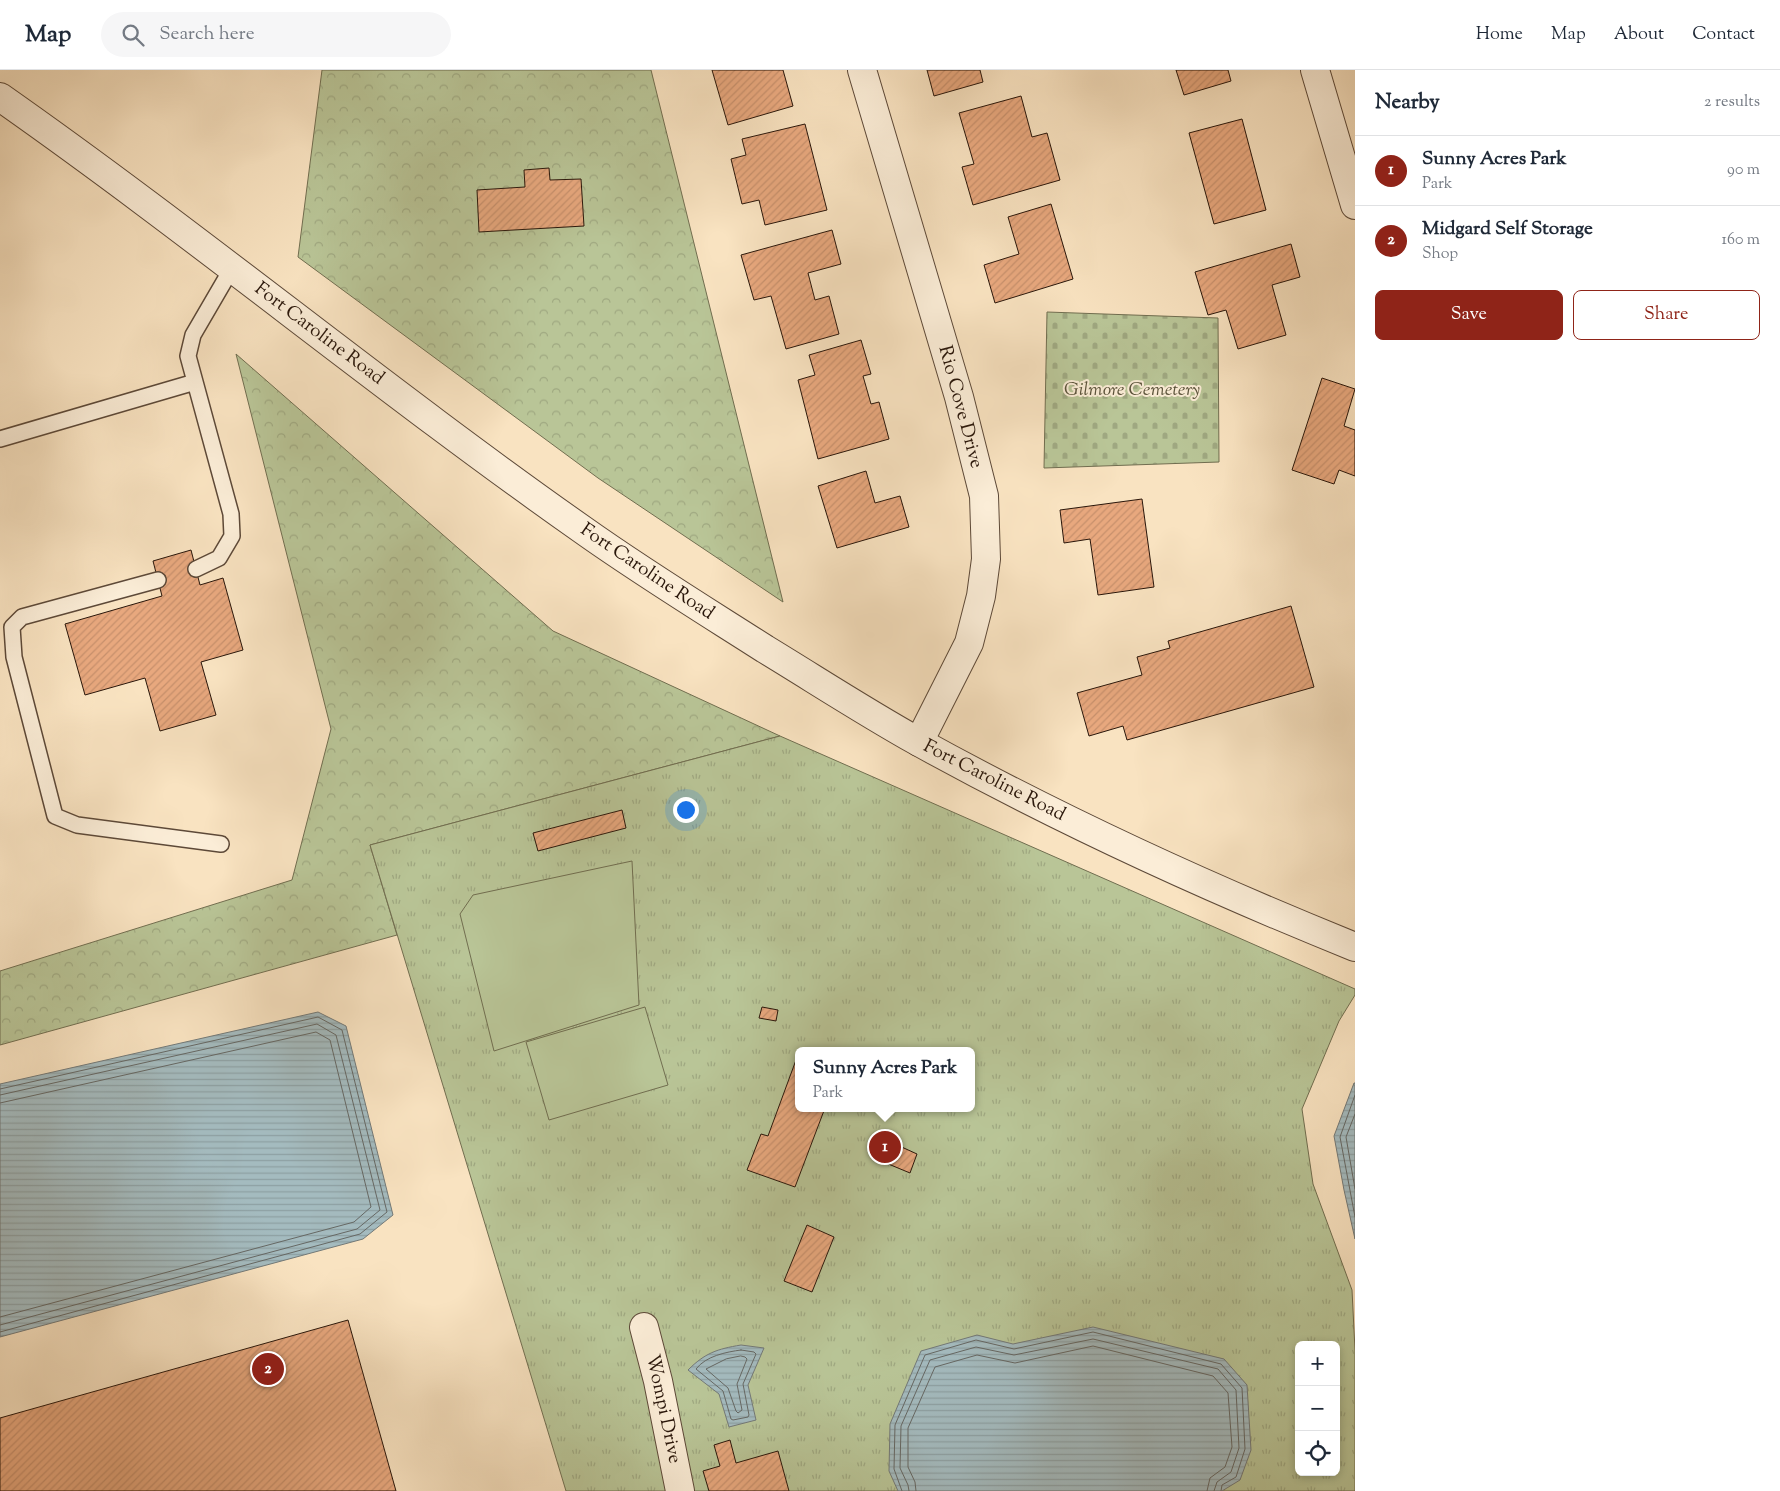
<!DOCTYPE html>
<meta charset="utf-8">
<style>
:root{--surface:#fff;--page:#f6f6f7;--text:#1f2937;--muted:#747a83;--line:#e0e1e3;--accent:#8f2418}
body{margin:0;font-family:"Sorts Mill Goudy",serif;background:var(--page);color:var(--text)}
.controls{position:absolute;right:15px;bottom:15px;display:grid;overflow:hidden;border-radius:8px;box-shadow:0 2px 8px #0003}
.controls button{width:45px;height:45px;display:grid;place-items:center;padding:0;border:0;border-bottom:1px solid var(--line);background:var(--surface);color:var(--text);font:25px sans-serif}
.you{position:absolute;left:685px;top:739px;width:18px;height:18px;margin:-12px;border:4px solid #fff;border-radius:50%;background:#1a73e8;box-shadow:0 0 0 8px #1a73e833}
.badge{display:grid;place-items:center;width:32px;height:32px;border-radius:50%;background:var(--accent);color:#fff;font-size:16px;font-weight:700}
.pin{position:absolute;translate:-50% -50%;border:2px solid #fff;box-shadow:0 1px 5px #0006}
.popup{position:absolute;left:795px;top:977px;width:180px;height:65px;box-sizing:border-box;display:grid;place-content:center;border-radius:8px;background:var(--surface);filter:drop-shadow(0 1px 4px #0005);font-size:16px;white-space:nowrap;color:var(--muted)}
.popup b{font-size:19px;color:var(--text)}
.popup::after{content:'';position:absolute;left:50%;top:100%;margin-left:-10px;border:10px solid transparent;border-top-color:var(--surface)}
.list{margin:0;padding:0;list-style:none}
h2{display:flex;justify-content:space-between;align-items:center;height:65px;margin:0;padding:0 20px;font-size:21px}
h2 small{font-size:16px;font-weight:400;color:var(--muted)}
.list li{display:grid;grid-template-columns:32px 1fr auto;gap:15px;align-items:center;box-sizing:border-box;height:70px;padding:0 20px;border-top:1px solid var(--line)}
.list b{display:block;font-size:19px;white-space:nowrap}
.list p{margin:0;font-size:16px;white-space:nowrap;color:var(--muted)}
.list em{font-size:16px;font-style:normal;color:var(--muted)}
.actions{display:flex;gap:10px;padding:15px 20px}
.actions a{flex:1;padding:11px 0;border:1px solid var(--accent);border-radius:8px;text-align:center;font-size:18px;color:var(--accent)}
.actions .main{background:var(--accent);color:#fff}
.icon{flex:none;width:28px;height:28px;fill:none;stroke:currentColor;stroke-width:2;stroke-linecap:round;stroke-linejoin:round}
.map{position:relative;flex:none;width:1355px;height:1421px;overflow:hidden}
header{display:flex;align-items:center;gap:30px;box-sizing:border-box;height:70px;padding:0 25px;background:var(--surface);border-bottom:1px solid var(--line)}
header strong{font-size:24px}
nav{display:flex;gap:28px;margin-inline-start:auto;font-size:18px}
.search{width:350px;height:45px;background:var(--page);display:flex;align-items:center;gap:12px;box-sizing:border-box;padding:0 18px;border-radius:28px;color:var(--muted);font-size:19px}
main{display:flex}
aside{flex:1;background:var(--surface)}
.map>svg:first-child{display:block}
.forest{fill:url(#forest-crowns);stroke:#716e50}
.cemetery{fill:url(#cemetery-stones);stroke:#716e50}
.park{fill:url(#park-tufts);stroke:#716e50;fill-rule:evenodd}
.pitch{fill:#b9c597;stroke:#716e50}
.water{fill:url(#water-rules);stroke:#737977}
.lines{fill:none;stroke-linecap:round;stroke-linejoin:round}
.shore{stroke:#666864;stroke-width:1}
.building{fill:url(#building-hatch);stroke:#29160a}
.service-casing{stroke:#5d4938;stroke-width:18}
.minor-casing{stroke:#5d4938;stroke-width:30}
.tertiary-casing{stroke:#5d4938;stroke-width:30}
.service{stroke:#fbedd7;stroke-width:15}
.minor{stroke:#fbedd7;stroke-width:28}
.tertiary{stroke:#fbedd7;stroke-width:28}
.labels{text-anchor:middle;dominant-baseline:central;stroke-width:4;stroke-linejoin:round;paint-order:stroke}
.street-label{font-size:19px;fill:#29160a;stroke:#fbedd7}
.park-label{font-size:19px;font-style:italic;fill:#5b533b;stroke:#fbedd7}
</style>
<header>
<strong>Map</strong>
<div class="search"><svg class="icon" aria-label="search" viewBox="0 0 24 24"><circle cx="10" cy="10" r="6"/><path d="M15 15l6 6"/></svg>Search here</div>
<nav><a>Home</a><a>Map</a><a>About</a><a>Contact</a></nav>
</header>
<main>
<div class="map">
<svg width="1355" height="1421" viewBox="0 0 1355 1421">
<defs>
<pattern id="forest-crowns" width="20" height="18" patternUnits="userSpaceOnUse" patternTransform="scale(1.25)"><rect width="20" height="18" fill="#b9c597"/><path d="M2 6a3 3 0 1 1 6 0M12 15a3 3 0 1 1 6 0" fill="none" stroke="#9fa881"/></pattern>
<pattern id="cemetery-stones" width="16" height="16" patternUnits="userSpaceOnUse" patternTransform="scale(1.25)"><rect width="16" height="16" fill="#b9c597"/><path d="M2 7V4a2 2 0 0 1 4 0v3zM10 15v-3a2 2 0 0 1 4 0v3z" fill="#9fa881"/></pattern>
<pattern id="park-tufts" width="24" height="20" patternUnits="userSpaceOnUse" patternTransform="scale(1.25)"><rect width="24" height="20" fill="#b9c597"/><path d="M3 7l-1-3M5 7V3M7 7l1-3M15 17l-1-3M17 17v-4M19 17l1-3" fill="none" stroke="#9fa881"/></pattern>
<pattern id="water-rules" width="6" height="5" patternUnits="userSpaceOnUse" patternTransform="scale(1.25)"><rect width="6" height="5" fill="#a4bbbf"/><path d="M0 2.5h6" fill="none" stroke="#8da0a3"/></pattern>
<pattern id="building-hatch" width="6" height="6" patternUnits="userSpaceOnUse" patternTransform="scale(1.25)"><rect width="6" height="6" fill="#e8a87e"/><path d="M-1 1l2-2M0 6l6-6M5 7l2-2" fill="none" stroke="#c7906c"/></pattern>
</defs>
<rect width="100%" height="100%" fill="#f9e3c1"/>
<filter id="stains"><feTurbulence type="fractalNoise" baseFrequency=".004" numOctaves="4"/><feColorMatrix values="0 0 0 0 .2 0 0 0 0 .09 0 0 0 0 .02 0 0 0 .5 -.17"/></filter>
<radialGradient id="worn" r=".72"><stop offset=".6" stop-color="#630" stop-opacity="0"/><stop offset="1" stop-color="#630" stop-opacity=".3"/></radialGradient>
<path class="forest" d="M322 0H651L783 532 598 408 298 187Z
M236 284 553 561 780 666 370 775 397 865 0 975V901L292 810 331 659Z"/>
<path class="cemetery" d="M1047 242 1218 248 1219 392 1044 398Z"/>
<path class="park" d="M780 666 1355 919V925L1339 951 1302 1039 1313 1114 1352 1220 1355 1280V1421H566L370 775ZM799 981H971V1038H799ZM1299 1275H1336V1402H1299Z"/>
<path class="pitch" d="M632 791 639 935 494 981 460 844 473 825Z
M645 937 668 1015 549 1050 526 972Z"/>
<path class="water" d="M318 942 346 956 393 1145 363 1169 0 1267V1014Z
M1354 1013H1355V1169L1344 1120 1334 1066Z
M1093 1257 1224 1289 1247 1315 1251 1380 1240 1410 1222 1421H898L889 1401 890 1354 921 1281 977 1265 1013 1274Z
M741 1275 764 1278 748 1315 756 1350 729 1357 719 1324 688 1300C705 1283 717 1279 741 1275Z"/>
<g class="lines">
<path class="shore" d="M0 1019 318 947 342 960 387 1142 360 1164 0 1262
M0 1025 317 954 336 965 380 1140 357 1159 0 1255
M1355 1025 1340 1067 1355 1147
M0 1033 316 962 330 970 371 1137 354 1152 0 1247
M1355 1044 1346 1067 1355 1119
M741 1280 754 1282 756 1284 743 1314 749 1345 748 1347 733 1350 731 1349 723 1321 696 1299C706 1286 726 1282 741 1280Z
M741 1286 745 1287 747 1289 737 1314 742 1340 738 1343 736 1341 728 1318 706 1299 726 1289Z
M902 1421 894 1399 895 1355 925 1285 976 1270 1014 1279 1093 1262 1221 1294 1242 1318 1245 1379 1236 1407 1222 1415 1221 1421
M909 1421 908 1415 900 1398 901 1356 930 1290 976 1277 1014 1285 1093 1269 1218 1299 1236 1320 1239 1378 1231 1402 1217 1412 1214 1421
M916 1421 915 1412 908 1397V1358L935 1297 977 1285 1015 1293 1093 1276 1213 1306 1228 1323 1232 1377 1225 1397 1210 1408 1207 1421"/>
</g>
<path class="building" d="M712 0H783L793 36 728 55Z
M927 0H980L983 12 934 26Z
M1176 0H1228L1231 11 1184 25Z
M1021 26 1032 67 1047 63 1060 110 973 135 962 97 974 94 959 43Z
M1242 49 1266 140 1214 154 1189 63Z
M805 54 827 140 765 155 759 130 742 134 731 89 746 85 742 69Z
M549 98 550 110 581 109 584 156 479 162 477 120 525 117 524 100Z
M1051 134 1073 209 995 233 984 195 1019 184 1008 147Z
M832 160 841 194 808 203 815 230 829 226 839 264 786 279 771 226 754 230 741 185Z
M1291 174 1300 207 1272 215 1286 265 1238 279 1226 240 1208 245 1195 202Z
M861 270 871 304 863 306 871 334 879 332 889 369 818 389 798 310 815 305 809 285Z
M1322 308 1355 319 1344 356 1355 360V406L1339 400 1334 414 1292 400Z
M866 401 875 433 900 426 909 457 837 478 818 416Z
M1142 429 1154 517 1098 525 1090 469 1064 473 1060 440Z
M191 480 200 515 223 508 243 580 201 592 216 645 160 661 145 608 85 625 65 554 162 526 153 491Z
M1291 536 1314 617 1127 670 1123 656 1089 666 1077 623 1142 605 1137 587 1170 578 1168 571Z
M622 740 626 758 538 781 533 763Z
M762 937 778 940 776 951 759 948Z
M796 990 799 991V1038H825L795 1117 747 1100 761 1064 768 1066Z
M895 1074 917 1084 910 1103 886 1093Z
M807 1155 834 1167 812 1222 784 1211Z
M348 1250 396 1421H0V1348Z
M730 1370 736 1393 778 1381 789 1421H709L703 1401 720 1396 714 1375Z"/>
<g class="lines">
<defs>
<path id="service" d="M0 369 195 312
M196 499 219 488 232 466 231 444 188 286 193 265 232 198
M158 510 22 547 12 557 14 587 55 746 77 755 221 774"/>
<path id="minor" d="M862 0 959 327 984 426 986 489 981 526 969 573 919 672
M1315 0 1355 135
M644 1257 658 1311 680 1421"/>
<path id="tertiary" d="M0 27C198 166 385 321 583 460 642 502 704 540 765 579 816 610 865 642 917 671 1058 749 1206 817 1355 877"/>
</defs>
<use href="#service" class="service-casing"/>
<use href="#minor" class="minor-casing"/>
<use href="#tertiary" class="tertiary-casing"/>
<use href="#service" class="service"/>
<use href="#minor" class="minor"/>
<use href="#tertiary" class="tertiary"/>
</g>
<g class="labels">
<g class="street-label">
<text transform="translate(319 264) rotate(37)">Fort Caroline Road</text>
<text transform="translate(960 337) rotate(75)">Rio Cove Drive</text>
<text transform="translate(647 502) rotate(34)">Fort Caroline Road</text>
<text transform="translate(994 711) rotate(27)">Fort Caroline Road</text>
<text transform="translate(663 1339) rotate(78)">Wompi Drive</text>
</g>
<g class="park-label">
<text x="1132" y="320">Gilmore Cemetery</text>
</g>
</g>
<rect width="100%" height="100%" filter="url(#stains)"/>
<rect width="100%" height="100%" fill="url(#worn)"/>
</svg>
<div class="controls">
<button>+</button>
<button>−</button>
<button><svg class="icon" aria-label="locate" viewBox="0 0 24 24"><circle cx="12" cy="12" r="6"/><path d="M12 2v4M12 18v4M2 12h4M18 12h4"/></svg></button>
</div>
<div class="you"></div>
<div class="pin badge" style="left:885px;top:1077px">1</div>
<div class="popup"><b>Sunny Acres Park</b>Park</div>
<div class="pin badge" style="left:268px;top:1299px">2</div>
</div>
<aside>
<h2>Nearby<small>2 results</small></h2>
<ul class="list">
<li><span class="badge">1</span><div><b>Sunny Acres Park</b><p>Park</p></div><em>90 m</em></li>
<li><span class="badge">2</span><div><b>Midgard Self Storage</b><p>Shop</p></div><em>160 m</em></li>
</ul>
<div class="actions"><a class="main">Save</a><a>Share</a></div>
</aside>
</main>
